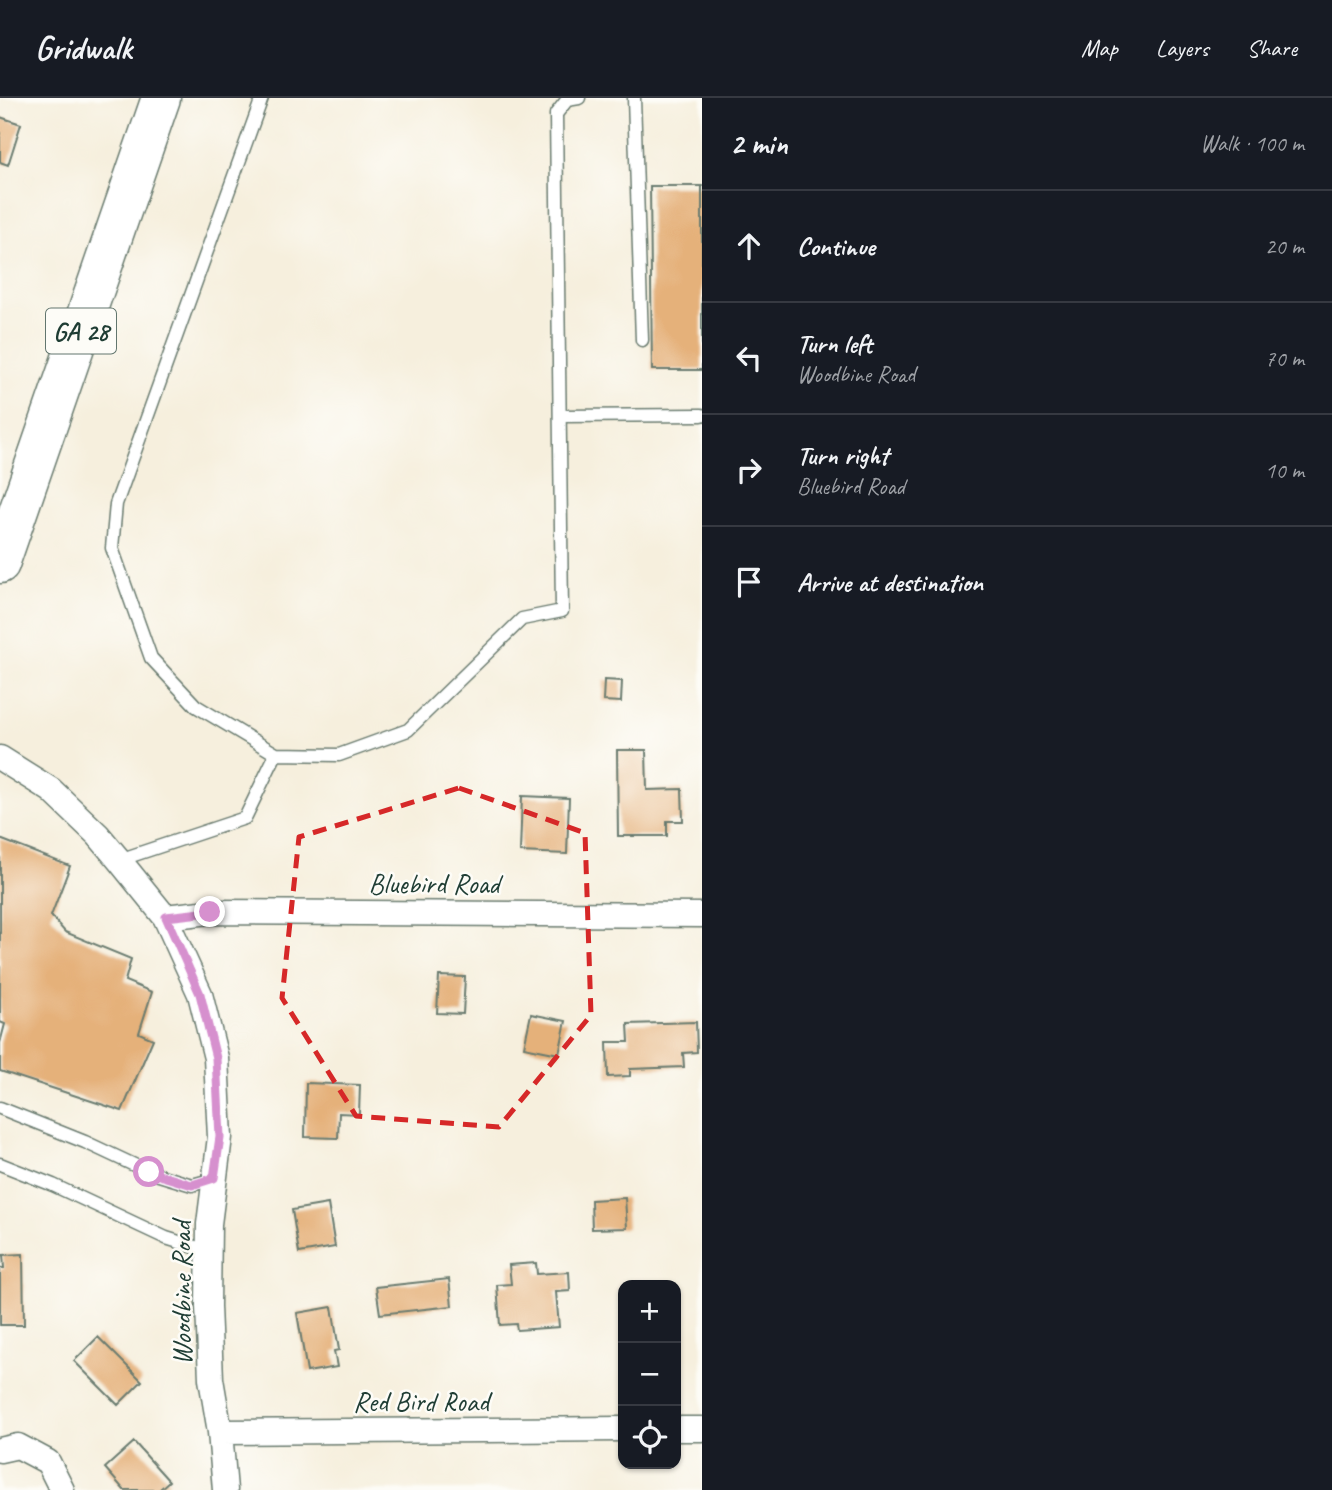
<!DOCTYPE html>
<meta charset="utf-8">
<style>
:root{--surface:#171b24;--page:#242831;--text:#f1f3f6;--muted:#9ea1a6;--line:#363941}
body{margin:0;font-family:Caveat,sans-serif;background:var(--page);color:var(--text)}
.controls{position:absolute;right:21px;bottom:21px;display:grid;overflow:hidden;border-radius:14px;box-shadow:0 2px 5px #0004}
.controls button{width:63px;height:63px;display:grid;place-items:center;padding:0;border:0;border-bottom:2px solid var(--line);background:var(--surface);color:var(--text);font:35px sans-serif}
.stop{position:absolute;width:21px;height:21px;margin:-16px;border:5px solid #d690ce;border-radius:50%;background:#fff}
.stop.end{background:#d690ce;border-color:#fff;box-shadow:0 2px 7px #0008}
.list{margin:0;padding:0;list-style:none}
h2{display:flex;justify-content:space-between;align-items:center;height:91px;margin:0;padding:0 28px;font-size:30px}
h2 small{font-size:23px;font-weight:400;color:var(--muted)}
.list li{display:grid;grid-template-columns:46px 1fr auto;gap:21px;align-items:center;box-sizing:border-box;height:112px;padding:0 28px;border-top:2px solid var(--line)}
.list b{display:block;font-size:26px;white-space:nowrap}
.list p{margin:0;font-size:23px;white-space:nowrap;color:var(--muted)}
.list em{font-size:23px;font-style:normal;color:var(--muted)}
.icon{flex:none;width:38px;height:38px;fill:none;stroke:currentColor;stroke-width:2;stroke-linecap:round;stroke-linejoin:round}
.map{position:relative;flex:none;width:702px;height:1392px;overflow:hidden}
header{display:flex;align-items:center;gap:42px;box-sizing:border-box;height:98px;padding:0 35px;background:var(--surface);border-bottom:2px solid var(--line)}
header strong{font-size:33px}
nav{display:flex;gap:38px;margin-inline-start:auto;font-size:24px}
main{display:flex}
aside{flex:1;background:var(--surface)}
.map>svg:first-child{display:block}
.building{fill:#e5b17a}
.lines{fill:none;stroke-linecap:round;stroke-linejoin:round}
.service-casing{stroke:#6a7b6f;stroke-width:15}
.minor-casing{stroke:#6a7b6f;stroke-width:27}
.primary-casing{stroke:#6a7b6f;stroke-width:41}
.service{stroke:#fff;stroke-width:12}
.minor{stroke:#fff;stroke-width:24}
.primary{stroke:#fff;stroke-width:38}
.route{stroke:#d690ce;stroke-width:9}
.marked{fill:none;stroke:#d62828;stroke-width:5;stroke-dasharray:14 9;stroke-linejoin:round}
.labels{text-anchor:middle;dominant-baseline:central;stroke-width:5;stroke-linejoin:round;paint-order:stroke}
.shield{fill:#fdfcf7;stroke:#62766e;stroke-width:2}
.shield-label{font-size:26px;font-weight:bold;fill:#1f3d34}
.street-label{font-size:28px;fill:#1f3d34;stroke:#fdfcf7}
</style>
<header>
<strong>Gridwalk</strong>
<nav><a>Map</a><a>Layers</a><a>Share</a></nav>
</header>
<main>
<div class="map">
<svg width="702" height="1392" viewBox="0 0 702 1392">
<rect width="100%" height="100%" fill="#fdfcf7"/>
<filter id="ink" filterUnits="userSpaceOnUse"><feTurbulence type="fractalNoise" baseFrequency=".0143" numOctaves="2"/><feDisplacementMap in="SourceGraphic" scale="14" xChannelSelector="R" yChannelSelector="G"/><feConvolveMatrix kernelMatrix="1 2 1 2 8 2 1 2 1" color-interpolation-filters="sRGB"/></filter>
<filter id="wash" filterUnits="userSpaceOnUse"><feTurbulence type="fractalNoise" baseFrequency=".00686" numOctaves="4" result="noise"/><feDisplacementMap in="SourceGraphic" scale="28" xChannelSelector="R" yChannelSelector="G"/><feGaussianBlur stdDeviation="1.57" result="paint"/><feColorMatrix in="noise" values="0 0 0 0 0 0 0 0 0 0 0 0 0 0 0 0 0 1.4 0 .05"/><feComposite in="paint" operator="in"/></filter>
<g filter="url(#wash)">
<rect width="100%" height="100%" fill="#f6efdd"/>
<g id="blocks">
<path class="building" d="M0 19 21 26 8 67 0 64Z
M650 88H702V272H652Z
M604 582 622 583 621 604 603 603Z
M617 652H646L647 692 682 691 683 723H667V738H618Z
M522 698 569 700 567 756 520 754Z
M0 741 70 768 51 818 65 834 131 861 125 883 152 894 139 935 153 941 122 1013 0 973V945L5 926 0 924Z
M439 878 465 879 463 916 437 915Z
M531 916 566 923 559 956 524 949Z
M696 924 697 954 683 955 684 969 630 971V978L608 979 607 944H629L628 926Z
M306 985 360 987 359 1016 339 1015 338 1040 305 1039Z
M625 1100 627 1130 592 1131 591 1102Z
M328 1106 335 1149 299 1155 292 1112Z
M23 1156 24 1227H0V1170H4L3 1157Z
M536 1165 537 1176 569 1174 570 1193 556 1194 559 1229 517 1232 516 1226 500 1227 497 1187 511 1186 509 1167Z
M449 1181 452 1208 380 1216 376 1189Z
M332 1209 339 1252 334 1253 337 1269 307 1274 297 1215Z
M98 1239 142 1283 118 1307 74 1263Z
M134 1344 169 1383 159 1392H124L105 1370Z"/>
</g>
</g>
<g filter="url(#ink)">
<use href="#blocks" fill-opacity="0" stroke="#6a7b6f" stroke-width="2"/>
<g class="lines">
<defs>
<path id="service" d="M262 0 116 406 112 450 151 560 196 608 276 656 339 657 408 632 522 521 562 513 556 16 567 2 579 0
M634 0 642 242
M560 318 702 317
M119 762 245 720 276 656
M0 1010 85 1044 149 1074 192 1087 214 1081
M0 1066 53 1087 166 1140 208 1153"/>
<path id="minor" d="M0 660 51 692 98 737 119 762 165 819 200 896 216 960 220 1039 209 1126 208 1208 211 1281 220 1334 225 1392
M165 819 210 814 702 817
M676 1331H702
M220 1334 623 1331
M0 1352 18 1348 48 1364 62 1392"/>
<path id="primary" d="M0 466 161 0"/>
</defs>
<use href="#service" class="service-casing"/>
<use href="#minor" class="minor-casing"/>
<use href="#primary" class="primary-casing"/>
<use href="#service" class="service"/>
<use href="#minor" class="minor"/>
<use href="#primary" class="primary"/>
</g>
</g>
<g class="lines" filter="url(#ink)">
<path class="route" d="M149 1074 192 1087 214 1080 220 1039 216 960 200 896 166 819 210 814"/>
</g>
<path class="marked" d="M459 690 585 735 591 917 499 1029 356 1018 282 900 299 739Z"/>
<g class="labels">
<rect class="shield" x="46" y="210.5" width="70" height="45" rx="5"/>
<g class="shield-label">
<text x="81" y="233">GA 28</text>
</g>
<g class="street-label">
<text x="434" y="785">Bluebird Road</text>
<text transform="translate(181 1195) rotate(-90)">Woodbine Road</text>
<text x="421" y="1303">Red Bird Road</text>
</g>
</g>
</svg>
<div class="controls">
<button>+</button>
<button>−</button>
<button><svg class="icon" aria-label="locate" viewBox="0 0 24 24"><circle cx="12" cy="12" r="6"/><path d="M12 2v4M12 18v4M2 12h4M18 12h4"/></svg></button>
</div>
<div class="stop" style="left:149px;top:1074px"></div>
<div class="stop end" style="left:210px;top:814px"></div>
</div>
<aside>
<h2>2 min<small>Walk · 100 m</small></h2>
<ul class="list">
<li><svg class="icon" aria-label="ahead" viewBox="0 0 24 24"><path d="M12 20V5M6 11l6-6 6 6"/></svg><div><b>Continue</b></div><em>20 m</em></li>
<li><svg class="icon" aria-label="left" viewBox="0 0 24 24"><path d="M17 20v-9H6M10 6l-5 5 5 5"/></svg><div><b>Turn left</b><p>Woodbine Road</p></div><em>70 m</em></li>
<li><svg class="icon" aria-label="right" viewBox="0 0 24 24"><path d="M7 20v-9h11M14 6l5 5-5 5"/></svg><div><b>Turn right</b><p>Bluebird Road</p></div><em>10 m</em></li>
<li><svg class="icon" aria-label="arrive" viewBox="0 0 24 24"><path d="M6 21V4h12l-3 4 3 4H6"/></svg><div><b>Arrive at destination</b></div></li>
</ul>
</aside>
</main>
